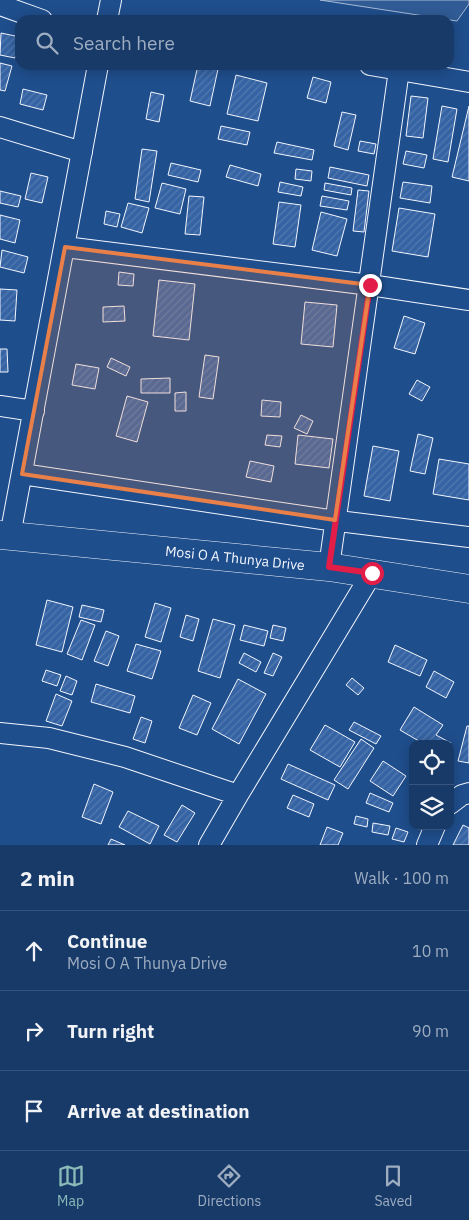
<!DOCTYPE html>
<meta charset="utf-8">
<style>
:root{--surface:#173a69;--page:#20416f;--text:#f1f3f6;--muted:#9eadc0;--line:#36547d;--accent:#8bbbb9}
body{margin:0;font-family:"IBM Plex Sans",sans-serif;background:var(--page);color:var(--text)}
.controls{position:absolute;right:15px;bottom:15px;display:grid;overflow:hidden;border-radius:10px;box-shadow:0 2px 12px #0003}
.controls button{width:45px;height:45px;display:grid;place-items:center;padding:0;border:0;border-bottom:1px solid var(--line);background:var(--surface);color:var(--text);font:25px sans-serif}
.stop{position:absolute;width:15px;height:15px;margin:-11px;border:4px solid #e11d48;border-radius:50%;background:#fff}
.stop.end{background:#e11d48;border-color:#fff;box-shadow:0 1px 5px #0008}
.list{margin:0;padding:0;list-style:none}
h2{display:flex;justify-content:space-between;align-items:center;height:65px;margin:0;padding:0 20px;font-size:21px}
h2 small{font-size:16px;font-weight:400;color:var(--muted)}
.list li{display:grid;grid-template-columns:32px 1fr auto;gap:15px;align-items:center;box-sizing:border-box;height:80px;padding:0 20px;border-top:1px solid var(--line)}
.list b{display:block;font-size:19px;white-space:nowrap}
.list p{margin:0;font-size:16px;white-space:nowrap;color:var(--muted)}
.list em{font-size:16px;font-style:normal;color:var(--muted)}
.icon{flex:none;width:28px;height:28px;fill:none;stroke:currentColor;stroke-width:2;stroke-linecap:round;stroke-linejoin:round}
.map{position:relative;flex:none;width:469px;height:845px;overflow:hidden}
.search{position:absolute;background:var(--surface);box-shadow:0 2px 12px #0003;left:15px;right:15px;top:15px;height:55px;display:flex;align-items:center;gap:12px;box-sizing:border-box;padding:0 18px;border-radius:15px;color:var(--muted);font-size:19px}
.sheet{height:305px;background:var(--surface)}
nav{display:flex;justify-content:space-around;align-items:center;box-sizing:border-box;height:70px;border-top:1px solid var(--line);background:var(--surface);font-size:14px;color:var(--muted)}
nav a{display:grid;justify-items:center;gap:2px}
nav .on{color:var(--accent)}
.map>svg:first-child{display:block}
.built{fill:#305b95;stroke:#a8bbd7}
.building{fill:url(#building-hatch);stroke:#f2f6ff}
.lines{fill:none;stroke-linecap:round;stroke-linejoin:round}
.street-casing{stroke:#f2f6ff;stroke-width:22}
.secondary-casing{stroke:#f2f6ff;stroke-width:29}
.street{stroke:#1f4e8c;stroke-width:20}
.secondary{stroke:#1f4e8c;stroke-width:28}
.route{stroke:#e11d48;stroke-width:6}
.marked{fill:#ea8049;fill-opacity:0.2;stroke:#ea8049;stroke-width:4;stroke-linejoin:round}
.labels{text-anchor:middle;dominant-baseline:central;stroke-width:4;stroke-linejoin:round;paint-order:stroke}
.street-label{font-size:14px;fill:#f2f6ff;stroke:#1f4e8c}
</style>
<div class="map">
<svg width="469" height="845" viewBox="0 0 469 845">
<defs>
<pattern id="building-hatch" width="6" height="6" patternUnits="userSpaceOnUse" patternTransform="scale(1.25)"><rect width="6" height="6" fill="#3563a3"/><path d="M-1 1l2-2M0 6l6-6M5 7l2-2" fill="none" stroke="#537ab1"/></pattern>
</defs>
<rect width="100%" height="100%" fill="#1f4e8c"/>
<path class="built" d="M320 0H469V4L457 21Z"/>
<path class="building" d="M1 33 20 37 15 58 0 55Z
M0 63 12 66 5 91 0 90Z
M198 65 218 69 210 106 190 101Z
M236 75 267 83 258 121 227 114Z
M313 77 331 82 326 103 307 98Z
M23 89 47 95 43 110 20 104Z
M151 92 164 95 159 122 146 119Z
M411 96 428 98 423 138 406 136Z
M442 106 457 109 448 162 433 159Z
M469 106V181L452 177Z
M342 112 356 115 348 150 334 146Z
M221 126 250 132 247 145 218 139Z
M360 141 376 144 374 154 358 151Z
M277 142 314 150 312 160 274 153Z
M142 149 157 151 149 202 135 199Z
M406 151 427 155 424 168 403 164Z
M171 163 201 170 198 182 168 175Z
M230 165 261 174 258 186 226 177Z
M330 167 369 175 367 186 328 178Z
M296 169 312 171 311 181 295 179Z
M31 173 48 177 42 203 25 199Z
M280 182 303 187 301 196 278 192Z
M403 182 432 186 430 203 400 198Z
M162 183 186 189 180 214 155 208Z
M325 183 352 188 351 195 324 190Z
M358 190 369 191 364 232 353 231Z
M0 191 21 196 18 207 0 203Z
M189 196 204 197 200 235 185 234Z
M322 196 349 201 347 210 320 206Z
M279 202 301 205 295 247 273 244Z
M128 203 149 208 142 233 121 227Z
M399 208 435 214 428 257 392 251Z
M106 211 120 214 117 227 104 224Z
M321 212 347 219 337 256 312 250Z
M0 215 20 220 15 243 0 239Z
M2 250 28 257 24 273 0 267Z
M119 272 134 274 133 286 118 285Z
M159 280 195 284 189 340 153 336Z
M0 289 17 290 15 321 0 320Z
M305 302 337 305 333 347 301 344Z
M124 306 125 321 103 322V307Z
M404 316 425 323 415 354 394 348Z
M0 349H7L8 372H0Z
M205 355 219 357 213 399 199 397Z
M111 358 130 367 126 376 107 367Z
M76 364 99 368 95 389 72 385Z
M170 378V393H141V379Z
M417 380 430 387 422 401 409 394Z
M186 392V411H175V393Z
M127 396 148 402 137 442 116 436Z
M262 400 281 402 280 417 261 416Z
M301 415 313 421 307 434 294 428Z
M418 434 433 438 425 474 410 471Z
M267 435 282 436 280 447 265 445Z
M298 435 333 439 329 468 295 464Z
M373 446 399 451 390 501 364 496Z
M439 459 469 464V500L433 494Z
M250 461 274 466 271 482 246 477Z
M47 600 73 607 62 652 36 645Z
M155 603 171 608 161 642 145 637Z
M82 605 104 610 101 622 79 617Z
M186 615 199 619 193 641 180 637Z
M213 619 235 625 220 678 198 671Z
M81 620 95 625 82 660 67 654Z
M244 625 268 631 264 646 240 640Z
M273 625 286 628 283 641 270 638Z
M106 631 119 636 108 666 94 661Z
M136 644 161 651 152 679 127 671Z
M395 645 427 660 420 676 388 662Z
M244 653 261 662 256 672 239 663Z
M273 653 282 657 273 676 264 673Z
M46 670 61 675 57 686 42 681Z
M434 671 454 682 446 698 426 687Z
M66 676 77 681 72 695 60 691Z
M352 678 364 688 358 695 346 685Z
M238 679 266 694 239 744 212 729Z
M96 684 135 696 130 713 91 702Z
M56 694 72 701 62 726 46 721Z
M193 695 211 703 197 735 179 728Z
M414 707 443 725 436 735 451 743 450 744H424L400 730Z
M141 717 152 721 145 743 133 739Z
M354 722 381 736 376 744 349 730Z
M325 725 355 742 340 767 310 750Z
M467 726H469V763L458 761Z
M361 739 374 748 348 789 334 780Z
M383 761 406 776 393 796 370 781Z
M288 764 335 785 328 800 281 779Z
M94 784 113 792 101 824 82 817Z
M370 793 393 803 389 812 366 803Z
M293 795 314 804 309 817 287 808Z
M182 805 195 813 177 842 164 835Z
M128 811 159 826 150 844 119 827Z
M356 816 368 819 367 827 354 824Z
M373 823 390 826 388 835 372 832Z
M463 825 469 828V845H453Z
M327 827 343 833 338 845H320Z
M396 828 408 832 404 842 392 839Z
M111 839 125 845H108Z"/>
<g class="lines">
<defs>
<path id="street" d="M0 5 42 20
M107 20 111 0
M370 65 469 82
M0 127 82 152
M65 247 370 285 469 300
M0 406 34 411
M22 474 322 519 469 537
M10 536 98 65
M329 567 399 70
M0 733 49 738 125 757 238 795
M450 804 462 795 469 793
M209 845 238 795 372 573
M427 845 435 826"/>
<path id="secondary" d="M0 535 329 567 469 589"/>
</defs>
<use href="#street" class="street-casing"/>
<use href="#secondary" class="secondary-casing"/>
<use href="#street" class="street"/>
<use href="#secondary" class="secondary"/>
</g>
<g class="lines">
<path class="route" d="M370 285 329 567 372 573"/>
</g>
<path class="marked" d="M65 247 370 285 335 520 22 474Z"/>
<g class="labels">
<g class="street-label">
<text transform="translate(235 558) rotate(6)">Mosi O A Thunya Drive</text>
</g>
</g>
</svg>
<div class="controls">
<button><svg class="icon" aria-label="locate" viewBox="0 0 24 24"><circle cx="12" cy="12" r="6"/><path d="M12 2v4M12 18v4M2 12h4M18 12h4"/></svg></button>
<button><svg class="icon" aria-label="layers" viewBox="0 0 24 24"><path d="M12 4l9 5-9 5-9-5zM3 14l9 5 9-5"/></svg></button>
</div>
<div class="stop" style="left:372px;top:573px"></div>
<div class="stop end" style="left:370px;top:285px"></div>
<div class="search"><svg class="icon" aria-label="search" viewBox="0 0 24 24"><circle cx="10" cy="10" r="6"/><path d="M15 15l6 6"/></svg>Search here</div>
</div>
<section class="sheet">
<h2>2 min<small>Walk · 100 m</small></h2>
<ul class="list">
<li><svg class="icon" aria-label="ahead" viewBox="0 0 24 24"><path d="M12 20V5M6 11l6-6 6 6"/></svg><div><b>Continue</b><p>Mosi O A Thunya Drive</p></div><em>10 m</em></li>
<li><svg class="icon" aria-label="right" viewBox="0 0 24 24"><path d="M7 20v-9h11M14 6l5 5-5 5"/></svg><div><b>Turn right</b></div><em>90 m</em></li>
<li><svg class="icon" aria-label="arrive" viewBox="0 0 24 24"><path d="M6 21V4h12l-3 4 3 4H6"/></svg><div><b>Arrive at destination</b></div></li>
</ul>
</section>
<nav>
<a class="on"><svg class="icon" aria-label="map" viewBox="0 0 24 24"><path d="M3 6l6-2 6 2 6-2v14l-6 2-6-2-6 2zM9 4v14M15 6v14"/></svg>Map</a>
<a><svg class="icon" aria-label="directions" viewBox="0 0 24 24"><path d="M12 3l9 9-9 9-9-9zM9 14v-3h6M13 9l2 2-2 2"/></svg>Directions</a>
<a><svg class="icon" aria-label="saved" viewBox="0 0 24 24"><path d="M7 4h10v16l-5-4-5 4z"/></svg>Saved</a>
</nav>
